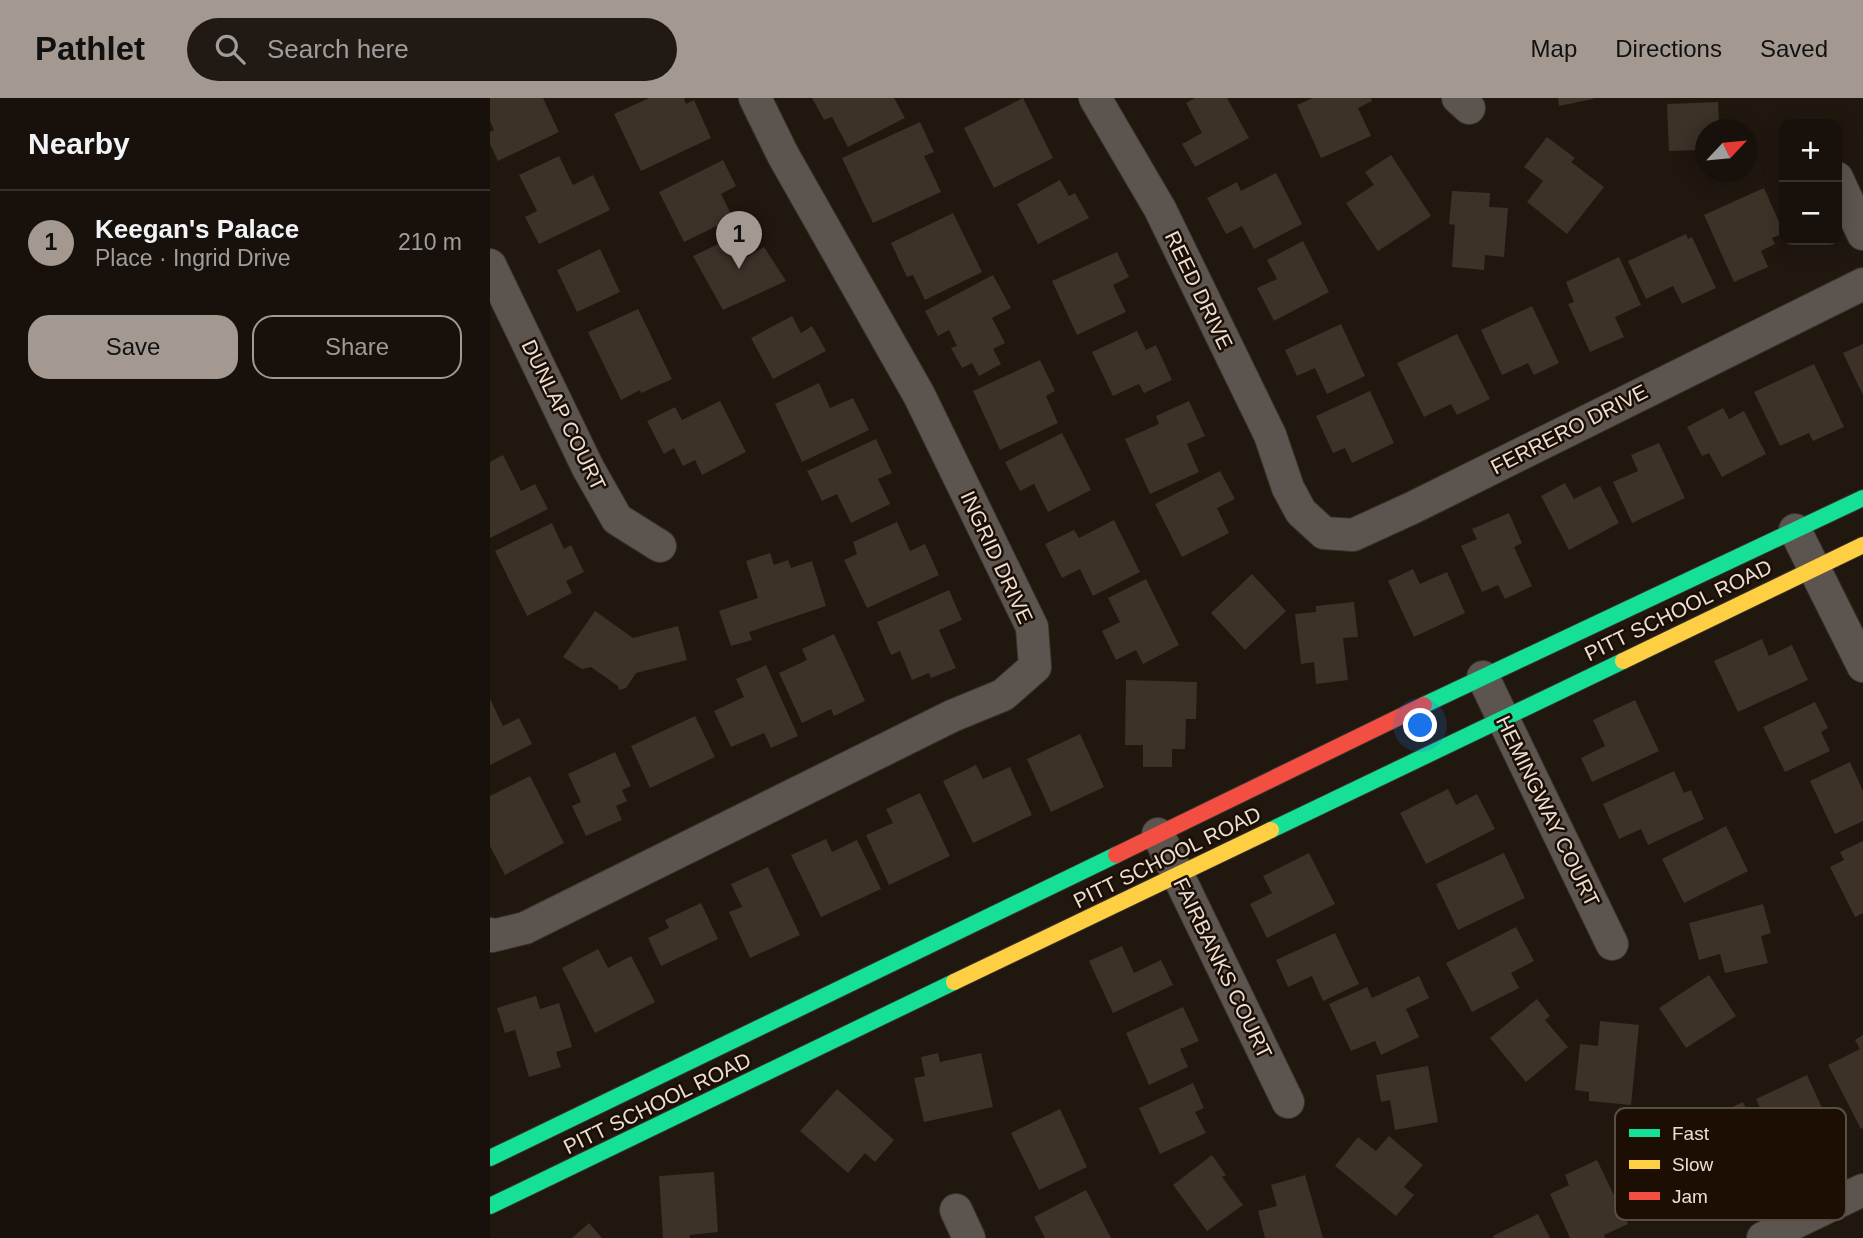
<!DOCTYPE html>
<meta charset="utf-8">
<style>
:root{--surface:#18110b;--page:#211a14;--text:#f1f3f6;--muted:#9f9d9d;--line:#36312c;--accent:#a39990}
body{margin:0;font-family:Arial,sans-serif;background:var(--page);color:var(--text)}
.controls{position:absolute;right:21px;top:21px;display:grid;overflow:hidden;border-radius:14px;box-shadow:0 4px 18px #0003}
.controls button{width:63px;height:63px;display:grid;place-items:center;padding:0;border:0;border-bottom:2px solid var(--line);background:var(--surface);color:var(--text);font:35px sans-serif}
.compass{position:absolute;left:1205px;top:21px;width:63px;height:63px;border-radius:50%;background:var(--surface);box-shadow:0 4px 18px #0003;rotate:64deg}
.you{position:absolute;left:931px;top:628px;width:24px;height:24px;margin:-18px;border:5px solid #fff;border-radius:50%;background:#1a73e8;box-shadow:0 0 0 10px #1a73e833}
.badge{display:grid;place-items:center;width:46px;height:46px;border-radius:50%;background:var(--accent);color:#111;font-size:23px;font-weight:700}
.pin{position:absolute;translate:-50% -58px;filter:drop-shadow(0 2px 4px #0008)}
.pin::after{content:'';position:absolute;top:37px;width:24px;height:21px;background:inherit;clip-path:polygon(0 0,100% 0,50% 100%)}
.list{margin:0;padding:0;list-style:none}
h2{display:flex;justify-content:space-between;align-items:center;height:91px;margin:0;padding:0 28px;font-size:30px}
h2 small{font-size:23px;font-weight:400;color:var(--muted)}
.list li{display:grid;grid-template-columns:46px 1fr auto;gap:21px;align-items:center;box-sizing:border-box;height:105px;padding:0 28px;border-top:2px solid var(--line)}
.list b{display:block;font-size:26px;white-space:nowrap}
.list p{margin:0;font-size:23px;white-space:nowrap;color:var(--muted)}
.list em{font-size:23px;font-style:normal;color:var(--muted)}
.actions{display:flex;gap:14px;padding:21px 28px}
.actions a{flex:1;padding:16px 0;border:2px solid var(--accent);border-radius:21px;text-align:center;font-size:24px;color:var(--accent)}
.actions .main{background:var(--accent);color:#111}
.icon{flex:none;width:38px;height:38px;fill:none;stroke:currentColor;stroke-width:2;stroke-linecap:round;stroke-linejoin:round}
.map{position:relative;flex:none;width:1373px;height:1140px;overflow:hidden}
header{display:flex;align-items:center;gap:42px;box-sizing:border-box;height:98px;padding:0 35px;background:var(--accent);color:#111}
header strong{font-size:33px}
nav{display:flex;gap:38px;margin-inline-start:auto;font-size:24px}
.search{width:490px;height:63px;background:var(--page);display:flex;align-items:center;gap:18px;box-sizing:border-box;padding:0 24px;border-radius:38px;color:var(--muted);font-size:26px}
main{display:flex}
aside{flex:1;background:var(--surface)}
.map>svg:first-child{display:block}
.building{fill:#3c3228}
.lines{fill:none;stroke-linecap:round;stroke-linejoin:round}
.street-casing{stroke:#3a342f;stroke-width:34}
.fast-casing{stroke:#3a342f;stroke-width:18}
.slow-casing{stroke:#3a342f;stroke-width:18}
.jam-casing{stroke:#3a342f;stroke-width:18}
.street{stroke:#5c554f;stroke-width:32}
.fast{stroke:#16e098;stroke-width:16}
.slow{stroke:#ffcf43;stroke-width:16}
.jam{stroke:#f24e42;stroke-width:16}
.labels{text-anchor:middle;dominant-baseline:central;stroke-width:5;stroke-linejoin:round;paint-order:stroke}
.street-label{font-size:21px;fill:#eadfd6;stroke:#1c0e03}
.key{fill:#1c0e03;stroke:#5a4d42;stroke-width:2}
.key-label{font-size:19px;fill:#eadfd6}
</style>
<header>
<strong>Pathlet</strong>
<div class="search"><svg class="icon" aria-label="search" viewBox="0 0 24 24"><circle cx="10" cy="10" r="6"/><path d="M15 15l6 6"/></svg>Search here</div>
<nav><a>Map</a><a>Directions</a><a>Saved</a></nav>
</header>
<main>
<aside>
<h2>Nearby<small></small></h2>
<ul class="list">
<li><span class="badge">1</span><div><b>Keegan's Palace</b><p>Place · Ingrid Drive</p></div><em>210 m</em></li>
</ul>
<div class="actions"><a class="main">Save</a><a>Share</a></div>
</aside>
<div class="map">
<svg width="1373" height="1140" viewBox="0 0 1373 1140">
<rect width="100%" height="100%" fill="#20170f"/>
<path class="building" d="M0 0H53L69 34 8 63 0 46V34L4 32 0 23Z
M159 0H194L196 6 204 2 221 40 151 73 124 16Z
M322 0H404L415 20 358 49 342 19 334 22Z
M533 0 563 60 504 90 474 30Z
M705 0H737L759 40 705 69 692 46 712 35 696 5Z
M823 0H881L882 3 868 10 881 38 831 60 807 7Z
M1068 0H1103V1L1069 8Z
M1228 4 1229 24H1240L1241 32H1216V64H1212L1211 52 1179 53 1177 6Z
M430 24 444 54 434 58 451 94 383 125 352 60Z
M1057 39 1085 60 1081 64 1114 89 1077 136 1037 104 1053 83 1034 69Z
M901 57 941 118 888 153 856 105 884 87 875 74Z
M69 58 83 87 103 77 120 112 49 146 35 119 47 113 29 77Z
M233 62 246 88 231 96 243 120 194 144 169 94Z
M786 75 812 126 764 151 752 128 736 136 717 100 747 84 751 93Z
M570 82 579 98 585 95 599 120 548 146 527 106Z
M1274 90 1294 135 1282 140 1285 146 1271 153 1278 169 1244 184 1214 117Z
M962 93 1000 95 999 109 1018 110 1014 159 995 157 994 172 962 169 965 127 959 126Z
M463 115 492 174 435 202 423 177 417 179 401 145Z
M1196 136 1198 141 1202 139 1226 190 1192 206 1183 188 1156 201 1138 163Z
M247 137 257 159 274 149 296 183 233 212 203 158Z
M813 143 839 194 784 223 767 190 787 181 777 162Z
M110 151 130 194 87 214 67 172Z
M627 154 639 179 623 187 636 214 587 237 562 183Z
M1129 159 1151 207 1125 219 1134 239 1100 254 1078 206 1084 204 1076 184Z
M503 177 521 210 502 220 515 245 503 251 511 266 489 278 482 265 472 270 461 250 467 248 459 232 448 238 435 213Z
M1042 208 1069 265 1044 277 1038 265 1012 277 991 232Z
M148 211 182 281 151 295 150 292 131 302 98 234Z
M302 218 311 235 322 228 336 253 283 281 261 240Z
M851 226 875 278 837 296 825 270 807 278 795 252Z
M647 233 656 252 666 247 682 282 654 295 649 286 623 298 602 254Z
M967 236 1000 301 967 317 961 306 934 319 907 265Z
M1373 246V297L1353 255Z
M550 262 565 293 556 298 568 325 510 352 483 293Z
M1324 266 1354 329 1323 343 1319 335 1290 348 1264 294Z
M329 285 340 310 363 300 379 332 312 364 285 306Z
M880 293 904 345 862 365 855 350 843 355 826 318Z
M230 303 256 354 212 377 205 362 193 368 184 350 174 356 157 323 185 309 192 322Z
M699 303 715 338 697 346 709 374 660 396 635 341 669 326 666 318Z
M1233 310 1239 321 1254 313 1276 356 1232 379 1219 355 1212 358 1197 329Z
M572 335 601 392 558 414 544 386 530 393 515 364Z
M386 341 402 375 388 381 400 406 361 425 347 396 332 403 317 373Z
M1169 345 1195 400 1142 425 1123 384 1148 373 1141 357Z
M13 357 31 393 45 386 58 411 0 440V364Z
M730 373 745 401 727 410 739 435 692 459 665 406Z
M1075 385 1084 401 1110 388 1129 425 1079 452 1051 398Z
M1019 415 1032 445 1024 449 1042 488 1015 501 1008 487 992 494 971 448 987 441 982 431Z
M624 422 650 474 603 498 590 471 572 480 555 446 584 432 589 440Z
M407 424 420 453 435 446 449 477 377 510 354 462 367 456 363 444Z
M62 425 74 451 81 447 94 474 76 483 82 495 37 518 5 453Z
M280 455 284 467 298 462 301 470 322 463 336 508 259 534 262 542 241 548 229 513 268 500 256 463Z
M923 471 930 486 957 474 975 515 924 539 898 483Z
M762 476 796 513 755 552 721 515Z
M656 481 689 547 653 566 646 552 626 562 612 533 630 524 618 500Z
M459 492 472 522 449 532 466 570 441 580 439 575 422 582 410 553 401 557 387 524Z
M864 504 868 539 853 540 858 582 826 586 824 564 811 566 805 516 826 514V508Z
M105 513 143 540 188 528 197 562 146 575 136 590 129 592 128 588 101 569 92 571 73 559Z
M344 536 375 603 344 618 341 611 312 625 289 575 317 562 312 551Z
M1272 541 1279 558 1302 547 1318 582 1248 614 1224 563Z
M276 567 308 638 281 650 274 635 241 649 224 613 254 599 246 581Z
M636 582 707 584 706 621H696L695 651H682V669H653V647H635Z
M0 601 13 628 29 620 42 646 0 667Z
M1145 602 1169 653 1102 684 1091 660 1115 648 1103 622Z
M1325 604 1338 630 1331 634 1340 653 1295 674 1273 629Z
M205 618 225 659 160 690 141 648Z
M590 636 614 689 561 714 537 661Z
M125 654 141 688 132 692 137 703 126 708 132 722 96 738 82 708 91 704 78 676Z
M1360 664 1373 693V723L1345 736 1320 683Z
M486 667 493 681 520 669 542 717 483 745 453 683Z
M1184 673 1194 695 1201 692 1214 721 1158 747 1151 731 1129 741 1113 706Z
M40 678 74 745 15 777 0 748V698Z
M958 691 966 707 987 696 1005 731 936 766 910 715Z
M430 695 460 758 399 787 376 737 403 725 396 711Z
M1236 728 1258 773 1194 805 1172 761Z
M336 741 342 754 367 742 391 791 331 819 301 757Z
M1373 743V815L1365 819 1340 769 1354 762 1350 754Z
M819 755 845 806 777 840 760 806 782 795 773 778Z
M1014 755 1035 800 968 832 946 786Z
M278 769 310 837 260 860 239 814 252 809 241 786Z
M211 805 228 841 171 868 158 840 179 830 175 822Z
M1273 806 1281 835 1271 838 1278 865 1235 875 1230 856 1209 862 1199 825Z
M1026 829 1044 863 1021 875 1029 890 982 914 956 865Z
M845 835 869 886 833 903 822 878 798 889 786 862Z
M632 848 644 875 671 862 683 887 623 915 599 863Z
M108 851 118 870 141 858 165 904 105 935 72 870Z
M1219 877 1246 918 1196 950 1169 910Z
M929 878 939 900 916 911 929 939 891 957 885 943 861 953 839 906 877 889 882 900Z
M46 898 50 911 69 905 82 949 66 954 71 969 39 979 25 932 15 935 7 910Z
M1047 901 1060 918 1055 922 1078 949 1036 984 1000 940Z
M693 909 709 943 690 951 698 969 659 987 636 935Z
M1110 923 1149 927 1141 1007 1099 1003V994L1085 992 1090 946 1108 948Z
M1373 937V1030L1371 1031 1338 967 1370 951 1365 942Z
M448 955 450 964 491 955 503 1009 434 1024 424 980 435 978 431 959Z
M938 968 948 1024 905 1032 900 1002 891 1004 886 977Z
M1317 977 1345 1038 1311 1054 1301 1034 1284 1041 1266 1001Z
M703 985 714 1010 705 1014 716 1035 670 1056 649 1010Z
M347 991 404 1042 385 1064 375 1055 358 1075 310 1033Z
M1253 1004 1276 1053 1260 1060 1270 1082 1235 1099 1202 1028Z
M570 1011 597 1069 549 1092 521 1035Z
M899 1038 933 1067 914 1089 924 1097 906 1118 845 1068 868 1039 886 1053Z
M722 1057 736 1077 732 1079 753 1107 717 1133 683 1087Z
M1107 1062 1138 1126 1114 1137 1115 1140H1080L1060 1096 1079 1087 1075 1077Z
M224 1074 228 1134 199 1137 200 1140H173L169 1078Z
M815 1077 833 1140H775L768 1113 787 1108 781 1087Z
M596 1092 621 1140H555L544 1119Z
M1048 1116 1060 1140H1004L1003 1138Z
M99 1125 112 1140H82Z"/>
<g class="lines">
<defs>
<path id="street" d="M605 0 670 111 780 337 798 390 811 414 834 435 863 437 922 410 1373 186
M968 0 979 10
M1347 80 1373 136
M0 167 98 370 127 421 170 448
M1305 432 1373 568
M993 579 1122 846
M668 736 798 1004
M0 836 2 838 35 830 462 618 513 597 545 569 542 529 429 297 293 57 265 0
M466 1112 479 1140
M1273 1140 1373 1092"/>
<path id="fast" d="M934 607 1373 400
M781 732 1133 563
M0 1060 626 757
M0 1108 464 884"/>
<path id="slow" d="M1133 563 1373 447
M464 884 781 732"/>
<path id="jam" d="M626 757 934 607"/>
</defs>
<use href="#street" class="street-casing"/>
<use href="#fast" class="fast-casing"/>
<use href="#slow" class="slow-casing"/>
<use href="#jam" class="jam-casing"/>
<use href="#street" class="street"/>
<use href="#fast" class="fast"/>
<use href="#slow" class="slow"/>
<use href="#jam" class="jam"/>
</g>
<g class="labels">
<g class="street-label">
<text transform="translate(709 192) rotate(64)">REED DRIVE</text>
<text transform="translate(74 317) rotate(64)">DUNLAP COURT</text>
<text transform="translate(1079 331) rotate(-27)">FERRERO DRIVE</text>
<text transform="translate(507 459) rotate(65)">INGRID DRIVE</text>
<text transform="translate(1188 512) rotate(-26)">PITT SCHOOL ROAD</text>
<text transform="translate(1058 713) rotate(64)">HEMINGWAY COURT</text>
<text transform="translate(677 759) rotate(-26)">PITT SCHOOL ROAD</text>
<text transform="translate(733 870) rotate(64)">FAIRBANKS COURT</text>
<text transform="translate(167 1005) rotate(-26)">PITT SCHOOL ROAD</text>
</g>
</g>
<rect x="1125" y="1010" width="231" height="112" rx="10" class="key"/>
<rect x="1139" y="1031" width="31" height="8" fill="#16e098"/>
<rect x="1139" y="1062" width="31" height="9" fill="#ffcf43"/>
<rect x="1139" y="1094" width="31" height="8" fill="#f24e42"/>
<g class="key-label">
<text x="1182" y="1042">Fast</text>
<text x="1182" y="1073">Slow</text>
<text x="1182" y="1105">Jam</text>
</g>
</svg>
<div class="controls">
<button>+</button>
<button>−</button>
</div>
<svg class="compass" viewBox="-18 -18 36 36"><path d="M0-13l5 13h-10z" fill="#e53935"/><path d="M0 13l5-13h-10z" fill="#9f9d9d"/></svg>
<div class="you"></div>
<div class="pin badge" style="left:249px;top:171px">1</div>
</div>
</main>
